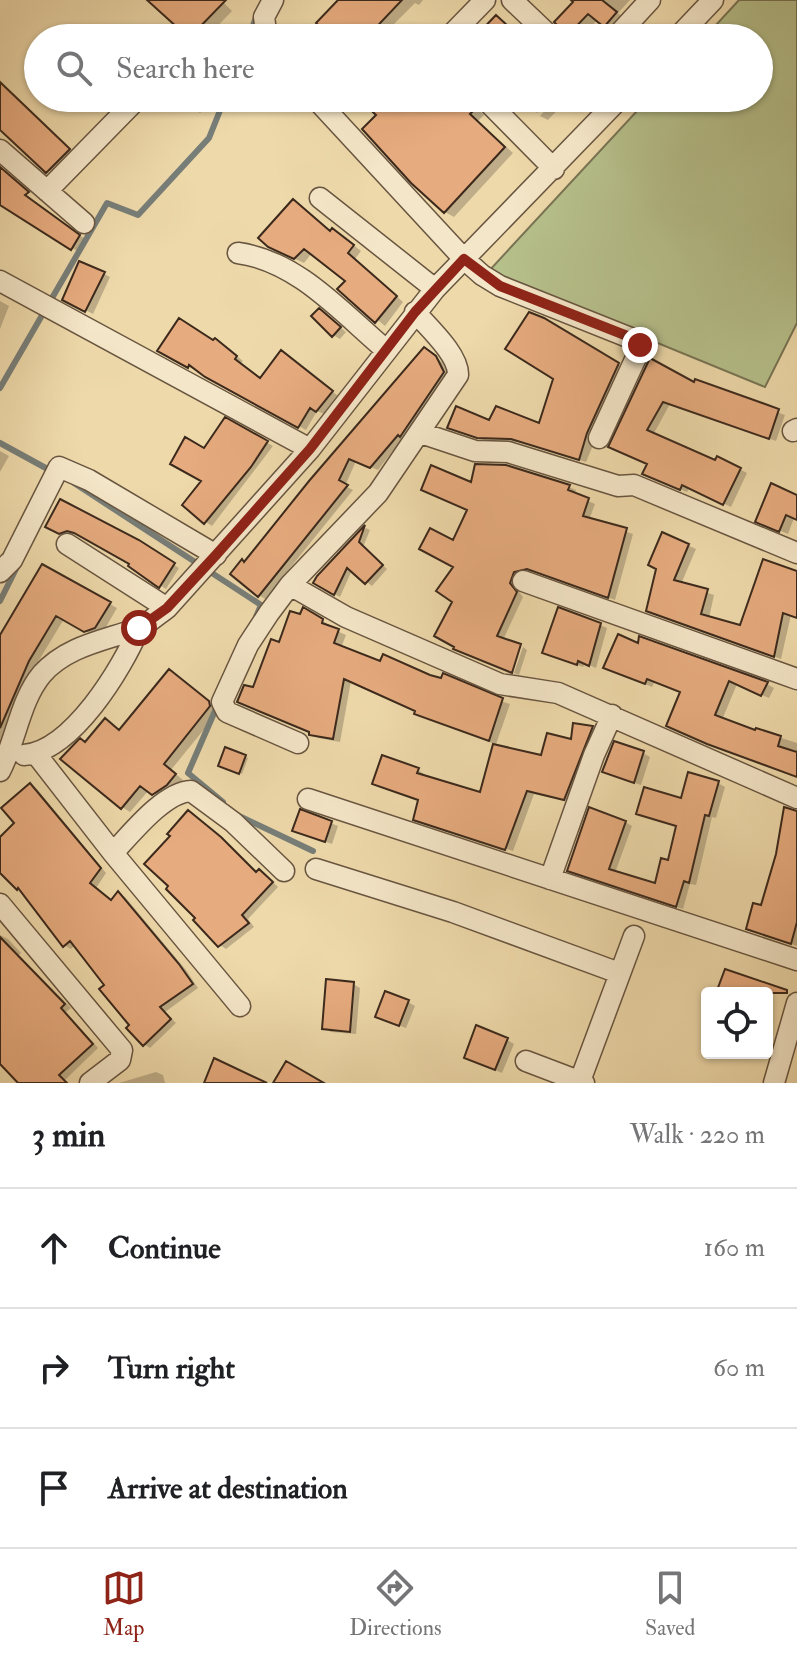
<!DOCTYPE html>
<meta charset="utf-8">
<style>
:root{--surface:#fff;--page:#f2f2f2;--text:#202124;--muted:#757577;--line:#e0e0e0;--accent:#8f2418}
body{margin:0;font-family:"IM FELL Double Pica",serif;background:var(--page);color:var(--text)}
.controls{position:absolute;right:24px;bottom:24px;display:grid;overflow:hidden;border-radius:8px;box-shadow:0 2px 6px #0004}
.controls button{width:72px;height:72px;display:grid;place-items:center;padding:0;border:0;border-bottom:2px solid var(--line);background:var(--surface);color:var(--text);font:40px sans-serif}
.stop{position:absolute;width:24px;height:24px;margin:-18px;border:6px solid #8f2418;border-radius:50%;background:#fff}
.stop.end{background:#8f2418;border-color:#fff;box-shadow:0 2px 8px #0008}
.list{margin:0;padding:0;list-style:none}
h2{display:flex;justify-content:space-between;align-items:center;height:104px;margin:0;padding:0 32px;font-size:34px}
h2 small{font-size:26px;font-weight:400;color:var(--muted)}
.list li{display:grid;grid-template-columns:52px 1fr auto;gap:24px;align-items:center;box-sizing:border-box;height:120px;padding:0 32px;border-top:2px solid var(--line)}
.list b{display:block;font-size:30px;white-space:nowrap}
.list em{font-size:26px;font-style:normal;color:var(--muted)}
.icon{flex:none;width:44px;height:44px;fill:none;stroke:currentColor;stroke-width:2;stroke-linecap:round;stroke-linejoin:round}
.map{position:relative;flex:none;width:797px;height:1083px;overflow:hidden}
.search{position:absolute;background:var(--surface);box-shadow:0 2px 6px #0004;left:24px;right:24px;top:24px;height:88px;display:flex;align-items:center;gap:20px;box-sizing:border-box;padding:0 28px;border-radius:44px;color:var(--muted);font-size:30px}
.sheet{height:464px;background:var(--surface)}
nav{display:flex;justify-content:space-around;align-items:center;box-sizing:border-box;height:112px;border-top:2px solid var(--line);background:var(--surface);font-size:22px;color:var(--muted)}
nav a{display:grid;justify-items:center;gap:4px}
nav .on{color:var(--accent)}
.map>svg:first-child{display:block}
.green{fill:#b6c08b;stroke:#787454;stroke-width:2}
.shadow{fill:#0003}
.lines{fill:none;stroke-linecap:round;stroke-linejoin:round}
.stream{stroke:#777e78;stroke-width:6}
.building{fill:#e6ab7e;stroke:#3b291c;stroke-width:2}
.minor-casing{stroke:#685540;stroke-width:23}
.minor{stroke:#f4e6c8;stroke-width:20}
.route{stroke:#8f2418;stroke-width:10}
</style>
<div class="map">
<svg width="797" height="1083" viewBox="0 0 797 1083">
<rect width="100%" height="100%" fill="#eed9aa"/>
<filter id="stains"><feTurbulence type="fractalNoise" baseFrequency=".0025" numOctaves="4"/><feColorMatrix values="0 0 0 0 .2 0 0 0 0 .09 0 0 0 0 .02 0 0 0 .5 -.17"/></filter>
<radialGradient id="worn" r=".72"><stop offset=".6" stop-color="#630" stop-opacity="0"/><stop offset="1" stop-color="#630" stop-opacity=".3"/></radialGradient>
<path class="green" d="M739 0H797V323L765 387 487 273 649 98H759V38H704Z"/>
<path class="shadow" d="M150 0H226L223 2 232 11 206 38H189Z
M341 0H423L419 5 415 3 380 38H334Z
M577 0H630L618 13 625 19 615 31 598 19 581 38H567Z
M0 81 75 154 55 175 0 127Z
M182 98H215L200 113Z
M367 98H466L484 115 478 121 513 153 454 217 445 212Z
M520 98H551L537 113Z
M556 98H569L548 120 540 116Z
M0 171 46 212 60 220 86 240 79 252 32 225 0 202Z
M293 201 331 233 341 235 361 251 355 259 403 302 385 326 340 289 348 281 312 253 304 263 278 251Z
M104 274 110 277 93 314 65 299Z
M0 301 9 306 0 329Z
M326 315 346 332 340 339 333 335Z
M543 319 625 369 586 462 520 442 486 441 456 431 490 423 540 425 556 378Z
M214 343 222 344 243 361 240 364 261 380 288 356 338 396 324 414 317 411 306 430 196 368 195 370 160 351Z
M431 353 442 362 450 376 378 470 356 461 345 486 353 490 265 599 259 595 245 564Z
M651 360 695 385 785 415 776 441 670 404 653 435 716 463 718 458 747 473 731 507 690 487 687 492 651 477 649 464 617 450Z
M225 420 273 446 212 526 206 522 205 450Z
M0 451 9 456 0 472Z
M473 485 569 487 576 490 574 495 595 504 589 520 633 534 615 600 536 571 521 575 516 588 523 597 503 640 510 671 455 601 454 542 469 510Z
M797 498V519L794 518 788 534 766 525Z
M48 526 138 542 179 568 166 589 131 566 132 563 82 536 74 533 67 536Z
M366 528 370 530 363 547 387 569 372 586 352 570 340 597 316 583Z
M663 534 696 549 681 584 714 595 709 618 742 627 797 573V618L791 615 781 659 655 614Z
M43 567 117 608 103 632 93 635 64 619 36 665 5 740 2 739 0 744V641Z
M304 610 329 625 328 627 346 635 341 648 381 664 510 704 495 747 543 757 573 742 592 727 599 731 571 802 534 794 513 851 419 820 420 801 381 787 418 770 424 774 423 777 482 795 495 744 423 717 416 713 417 710 351 681 340 742 318 738 311 734 255 689Z
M600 625 607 628 596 668 585 663 583 667 551 655Z
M523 647 527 650 519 675 514 673Z
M606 667 767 684 774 688 769 698 737 684 722 720 757 732V730L797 743V777L675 729 682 692 655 681 652 687Z
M170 671 217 708 218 712 171 770 183 780 176 790 162 798 149 790 130 812 122 807 86 744 113 725 121 731Z
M643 753 650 757 641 785 611 775Z
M245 757 248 758 242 774 223 766Z
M718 783 725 787 716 818 712 817 696 885 690 884 683 909 576 873 625 822 632 826 615 873 656 885 670 862 678 827 645 817Z
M30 785 37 789 106 873 96 888 112 901 118 894 125 897 186 970 198 988 165 1012 176 1023 150 1048 144 1044 107 985 75 945 71 949 64 945 24 893 0 870V839L17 823Z
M301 811 338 826 332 844 301 833Z
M797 813V946L748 928 762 907Z
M195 816 228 843 257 873 259 871 266 875 278 887 248 919 254 927 226 949 220 945Z
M0 935 8 939 21 953 19 955 71 1008 66 1012 98 1048 65 1080 68 1083H20L0 1054Z
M353 984 360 988 356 1034 331 1032 324 1028Z
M774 989 767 1010V993H718Z
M408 1002 415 1006 406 1028 384 1020Z
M507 1040 514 1044 502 1073 473 1061Z
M156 1072 163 1075 165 1083H119Z"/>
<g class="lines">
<path class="stream" d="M248 38 257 15
M0 388 107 203 138 215 209 138 225 98
M0 443 53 472
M74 483 261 605 256 617
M0 601 18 565
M218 704 188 773 223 802
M237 815 313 851"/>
</g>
<path class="building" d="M147 0H226L189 38Z
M338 0H402L366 38H332L316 23Z
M571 0H602L617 12 604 27 588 14 565 38 561 29 554 22 573 2Z
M496 15 521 38H474Z
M0 82 70 149 46 173 0 130Z
M358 98H465L476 108 470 114 505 147 444 213 411 183 362 129 376 115Z
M0 167 29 192 25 195 80 235 71 250 0 205Z
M293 199 330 231 332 228 354 245 348 253 397 296 375 323 337 289 345 281 304 249 294 259 268 247 258 238Z
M79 261 105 272 85 312 62 300Z
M319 308 341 327 332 337 311 316Z
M529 312 544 318 619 363 587 433 579 460 511 439 477 438 447 428 456 406 489 420 496 406 539 423 553 379 505 349Z
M179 318 213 340 215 338 237 356 235 359 260 378 281 350 333 391 316 412 310 408 298 428 205 377 189 365 188 368 157 351Z
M424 347 436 356 444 372 400 437 398 435 370 468 349 459 339 480 348 485 258 597 230 574 242 559 244 562 309 481Z
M650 358 694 382 695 379 779 409 769 439 663 402 647 430 715 460 717 456 741 468 723 505 682 485 680 490 642 474 647 464 608 447Z
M225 417 268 441 251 467 204 524 182 505 201 481 170 464 185 437 204 448Z
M475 464 506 465 570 485 568 490 589 498 583 516 627 528 608 598 527 569 514 572 510 583 517 592 497 636 521 644 512 673 453 649 454 647 434 636 452 602 436 591 453 567 419 549 430 528 453 540 467 510 421 490 431 465 471 482Z
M771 483 797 495V520L786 515 779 532 755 522Z
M60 499 139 540 175 563 159 588 128 566 129 564 74 533 67 531 59 534 45 527Z
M365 525 359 542 383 565 365 584 347 568 334 595 313 583 317 576Z
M662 532 689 544 674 580 708 589 701 614 740 625 763 559 797 571V618L783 613 774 657 646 611 656 569 648 565Z
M42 564 111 602 95 628 84 632 56 616 29 661 0 728V635Z
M303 607 323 619 322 623 339 629 334 643 380 661 383 654 430 675 441 678 443 673 503 698 489 741 414 714 415 711 344 679 333 739 309 735V732L237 702 244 685 253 687 271 639 279 642 290 611 300 614Z
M558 607 601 623 589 666 578 661 577 665 542 653Z
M618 634 638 643 639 636 768 682 761 696 729 681 715 715 755 730 756 728 781 736 778 746 797 752V777L707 744 666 726 680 692 647 679 645 684 603 668Z
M169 669 209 701 210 706 164 764 176 774 167 785 152 795 140 786 121 809 60 759 80 738 85 742 105 718 119 730Z
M573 723 593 726 564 800 527 791 505 850 413 820 418 800 372 784 382 755 419 768 417 773 480 792 493 744 541 755 547 733 571 739Z
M614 741 644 751 634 783 602 772Z
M225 747 246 755 239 774 218 766Z
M688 772 719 781 709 816 705 815 689 883 684 881 676 907 567 871 589 807 626 821 609 869 655 883 661 858 668 860 676 826 636 814 644 787 681 798Z
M30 783 101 868 90 883 111 900 118 891 179 964 193 984 160 1007 171 1019 143 1046 126 1028 129 1025 99 989 104 985 70 941 63 947 18 888 17 890 0 873V837L14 823 1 808Z
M784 807 797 811V922L791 944 746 929 753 903 761 905 776 854Z
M300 809 332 821 325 842 292 831Z
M188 810 221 837 256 872 259 869 273 882 242 915 249 923 218 947 193 920 195 918 166 889 168 886 144 864 170 836 167 834Z
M0 937 65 1004 61 1008 93 1044 59 1075 67 1083H18L0 1064Z
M725 969 787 990V993H716Z
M326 979 354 982 350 1032 322 1029Z
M385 991 409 1000 399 1026 375 1017Z
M476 1025 508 1038 495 1070 464 1058Z
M214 1058 267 1083H204Z
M286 1061 324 1083H273Z"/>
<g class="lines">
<defs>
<path id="minor" d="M512 0 552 38
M267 38 264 17 273 0
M448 38 485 0
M615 38 650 0
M677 38 713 0
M315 98 464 259 482 275 500 286 638 341 639 351 599 438
M484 98 554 169
M0 150 84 223
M47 191 138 98
M320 198 435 289
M238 253C298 261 342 313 386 350
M0 281 310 449
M793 431 797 429
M421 433 475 451 508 452 618 486 634 485 797 553
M67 544 167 608
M0 572 12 560 59 467 89 480 216 555
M523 581 797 679
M290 585 346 617 500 684 558 693 797 798
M298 743 227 712 222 702 248 645 269 613 290 585 378 493 458 375C459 355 428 327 415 312
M36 754 113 853 240 1006
M24 755C72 751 122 669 139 628
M0 771C16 741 20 700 42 674 67 646 103 641 136 629 147 625 157 615 167 608L310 449 435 289 620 98
M308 799 797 960
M113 853C131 834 164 792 191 791L233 822 284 871
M316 869 453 912 619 973
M550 879 594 755 612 715
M0 904 122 1050 120 1060 90 1083
M526 1061 584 1083
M580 1081 634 936
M774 1083 797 1003"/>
</defs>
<use href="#minor" class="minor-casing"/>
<use href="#minor" class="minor"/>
</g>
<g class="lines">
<path class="route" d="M139 628 167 608 216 555 310 449 415 312 464 259 500 286 635 339 640 345"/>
</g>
<rect width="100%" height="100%" filter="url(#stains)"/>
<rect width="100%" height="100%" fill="url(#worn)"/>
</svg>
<div class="controls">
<button><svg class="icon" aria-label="locate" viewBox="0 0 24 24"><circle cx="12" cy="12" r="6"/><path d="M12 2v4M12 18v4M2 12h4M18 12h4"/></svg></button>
</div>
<div class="stop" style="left:139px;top:628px"></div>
<div class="stop end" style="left:640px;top:345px"></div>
<div class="search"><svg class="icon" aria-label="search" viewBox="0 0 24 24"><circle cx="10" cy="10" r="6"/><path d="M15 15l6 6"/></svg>Search here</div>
</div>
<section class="sheet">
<h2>3 min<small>Walk · 220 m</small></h2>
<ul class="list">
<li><svg class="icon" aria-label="ahead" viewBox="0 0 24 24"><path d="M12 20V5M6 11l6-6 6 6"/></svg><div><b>Continue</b></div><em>160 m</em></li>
<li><svg class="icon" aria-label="right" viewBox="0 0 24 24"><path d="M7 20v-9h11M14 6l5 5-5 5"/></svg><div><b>Turn right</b></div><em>60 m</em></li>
<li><svg class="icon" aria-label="arrive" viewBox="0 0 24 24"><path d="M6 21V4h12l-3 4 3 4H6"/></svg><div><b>Arrive at destination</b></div></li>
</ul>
</section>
<nav>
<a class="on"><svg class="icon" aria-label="map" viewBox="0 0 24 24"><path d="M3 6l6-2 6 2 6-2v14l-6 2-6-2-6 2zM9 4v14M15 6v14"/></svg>Map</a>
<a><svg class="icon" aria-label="directions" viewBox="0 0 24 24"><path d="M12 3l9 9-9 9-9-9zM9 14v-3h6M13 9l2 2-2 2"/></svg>Directions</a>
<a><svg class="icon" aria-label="saved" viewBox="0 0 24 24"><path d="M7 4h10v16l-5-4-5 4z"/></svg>Saved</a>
</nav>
